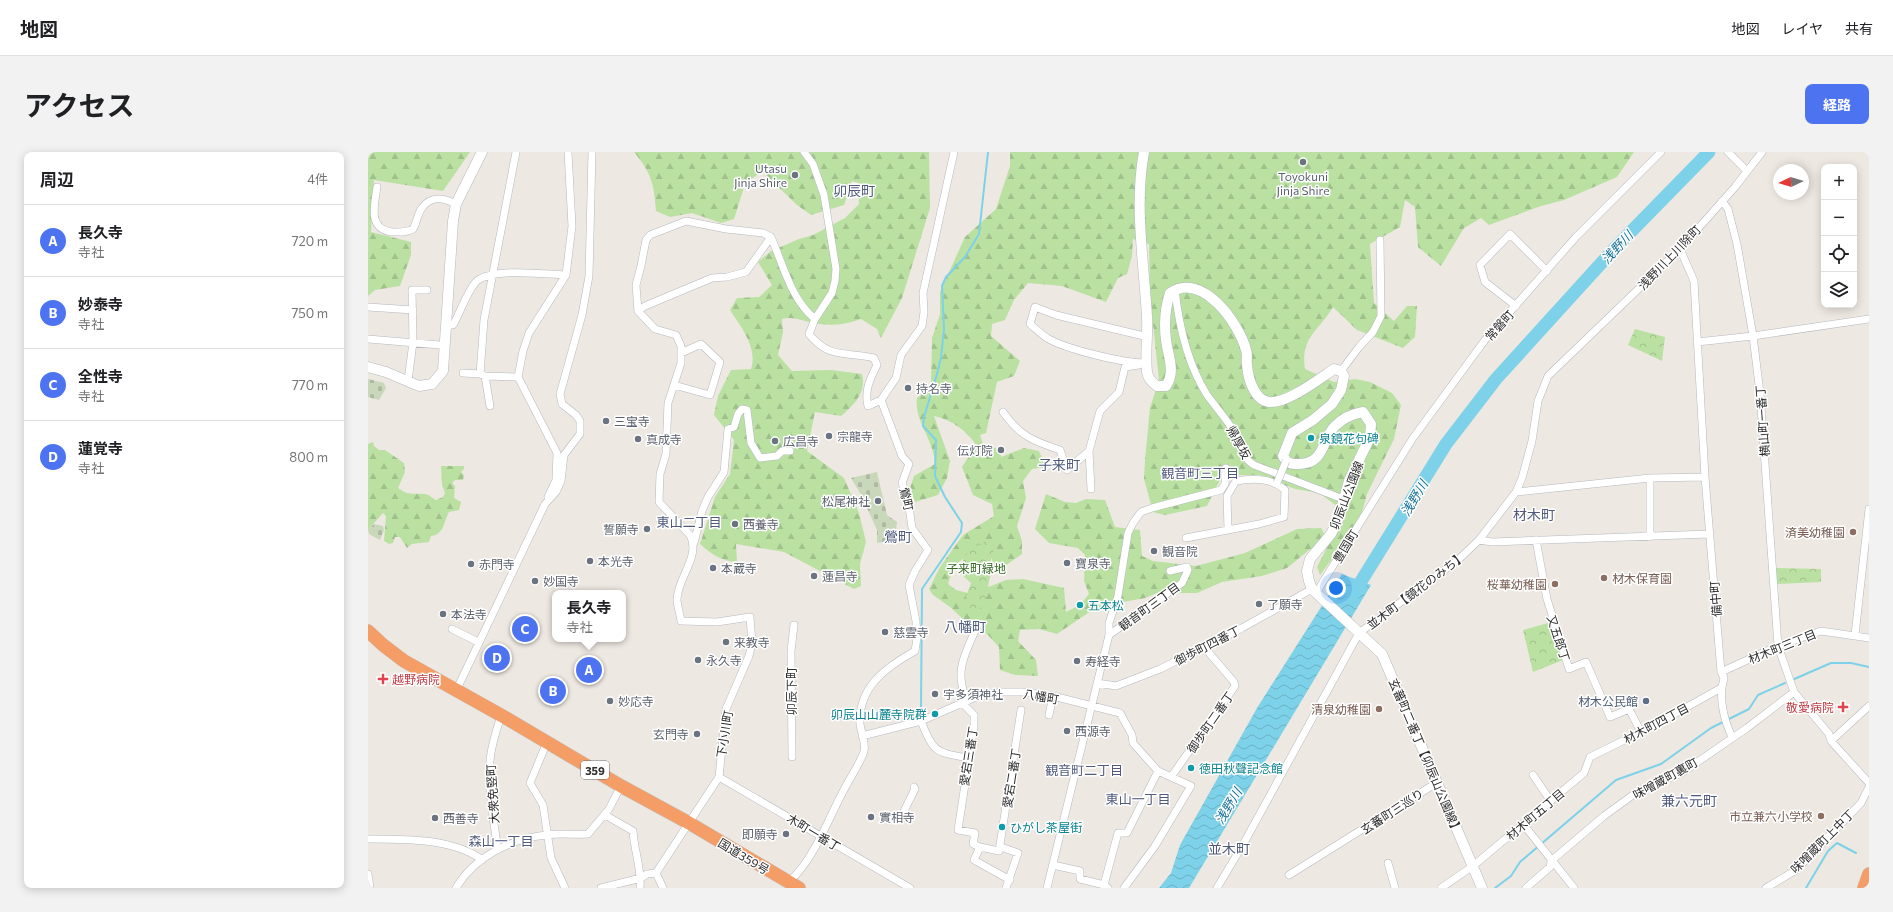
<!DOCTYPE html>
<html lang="ja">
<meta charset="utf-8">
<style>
:root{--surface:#fff;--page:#f2f2f2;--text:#202124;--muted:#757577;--line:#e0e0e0;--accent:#4d73f0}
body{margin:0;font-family:Commissioner,"Noto Sans JP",sans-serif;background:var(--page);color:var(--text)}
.controls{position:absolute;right:12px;top:12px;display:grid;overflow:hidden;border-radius:8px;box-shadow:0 2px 10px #0003}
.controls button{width:36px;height:36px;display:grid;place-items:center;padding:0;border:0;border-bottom:1px solid var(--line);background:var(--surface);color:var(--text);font:20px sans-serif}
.compass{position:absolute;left:1405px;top:12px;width:36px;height:36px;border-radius:50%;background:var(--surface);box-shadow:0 2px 10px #0003;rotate:266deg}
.you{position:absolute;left:968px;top:436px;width:14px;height:14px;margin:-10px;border:3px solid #fff;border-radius:50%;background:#1a73e8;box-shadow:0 0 0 6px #1a73e833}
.badge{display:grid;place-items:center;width:26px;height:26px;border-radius:50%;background:var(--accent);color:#fff;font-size:13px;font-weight:700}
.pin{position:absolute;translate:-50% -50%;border:2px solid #fff;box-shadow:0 1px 4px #0006}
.popup{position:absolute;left:184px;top:438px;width:74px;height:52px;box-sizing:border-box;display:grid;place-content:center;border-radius:8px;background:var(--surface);filter:drop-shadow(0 1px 3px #0005);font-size:13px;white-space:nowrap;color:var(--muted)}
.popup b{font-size:15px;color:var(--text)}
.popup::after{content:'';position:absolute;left:50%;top:100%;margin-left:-8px;border:8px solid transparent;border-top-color:var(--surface)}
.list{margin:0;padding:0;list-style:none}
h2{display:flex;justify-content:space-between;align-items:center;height:52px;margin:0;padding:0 16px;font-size:17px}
h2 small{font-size:13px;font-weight:400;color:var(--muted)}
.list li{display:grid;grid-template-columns:26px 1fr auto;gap:12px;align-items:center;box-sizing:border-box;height:72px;padding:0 16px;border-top:1px solid var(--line)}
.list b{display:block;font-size:15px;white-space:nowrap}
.list p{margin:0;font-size:13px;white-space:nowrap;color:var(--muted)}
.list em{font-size:13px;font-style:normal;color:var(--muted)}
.icon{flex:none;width:22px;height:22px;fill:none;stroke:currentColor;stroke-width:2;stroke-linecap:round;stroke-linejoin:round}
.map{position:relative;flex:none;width:1501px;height:736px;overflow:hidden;border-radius:8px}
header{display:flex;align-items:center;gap:24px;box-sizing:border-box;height:56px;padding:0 20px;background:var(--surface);border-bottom:1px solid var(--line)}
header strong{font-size:19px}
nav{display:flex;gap:22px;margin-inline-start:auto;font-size:14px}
.intro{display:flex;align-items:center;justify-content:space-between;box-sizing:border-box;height:96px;padding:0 24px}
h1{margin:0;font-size:28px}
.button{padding:10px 18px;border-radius:8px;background:var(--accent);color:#fff;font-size:14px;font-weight:700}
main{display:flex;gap:24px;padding:0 24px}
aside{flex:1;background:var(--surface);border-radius:8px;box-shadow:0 2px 10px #0003}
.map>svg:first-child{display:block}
.forest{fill:url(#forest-firs)}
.cemetery{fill:url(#cemetery-stones)}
.park{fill:url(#park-crowns)}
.water{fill:url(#water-waves)}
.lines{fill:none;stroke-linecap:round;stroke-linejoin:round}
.stream{stroke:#7dd1e8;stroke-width:2}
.river{stroke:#7dd1e8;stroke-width:13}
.street-casing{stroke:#b5b8c0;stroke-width:8}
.secondary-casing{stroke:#b5b8c0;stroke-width:11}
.highway-casing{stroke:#c4c4c4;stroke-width:14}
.street{stroke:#fff;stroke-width:7}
.secondary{stroke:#fff;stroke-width:10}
.highway{stroke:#f59d66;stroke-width:13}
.street-bridge-casing{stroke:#b5b8c0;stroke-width:8;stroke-linecap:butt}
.street-bridge{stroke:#fff;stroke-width:7}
.worship-dot{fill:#6b7280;stroke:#fff;stroke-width:1.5}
.culture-dot{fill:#0f9aa8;stroke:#fff;stroke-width:1.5}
.education-dot{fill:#8d6e63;stroke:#fff;stroke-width:1.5}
.health-dot{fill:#e0444e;stroke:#fff;stroke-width:1.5}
.service-dot{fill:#5c6f8a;stroke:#fff;stroke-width:1.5}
.labels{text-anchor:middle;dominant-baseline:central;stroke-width:3;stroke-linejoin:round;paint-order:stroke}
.shield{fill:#fff;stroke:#6d6d6d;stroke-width:1}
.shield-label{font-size:11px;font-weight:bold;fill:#2e2e2e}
.worship-label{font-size:12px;fill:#5b616d;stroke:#fff;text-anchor:start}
.street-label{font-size:12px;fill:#2e2e2e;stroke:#fff}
.culture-label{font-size:12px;fill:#0d838f;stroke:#fff;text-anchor:start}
.education-label{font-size:12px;fill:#785e54;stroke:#fff;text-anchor:end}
.park-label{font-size:12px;fill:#326920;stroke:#fff}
.health-label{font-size:12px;fill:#be3a42;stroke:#fff;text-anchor:start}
.service-label{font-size:12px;fill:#4e5e75;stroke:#fff;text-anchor:end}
.water-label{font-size:13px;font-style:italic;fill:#16729a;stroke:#fff}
.neighbourhood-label{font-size:13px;fill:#505a7d;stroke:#fff}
.quarter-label{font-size:14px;fill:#505a7d;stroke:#fff}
</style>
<header>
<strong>地図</strong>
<nav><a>地図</a><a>レイヤ</a><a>共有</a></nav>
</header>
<div class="intro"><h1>アクセス</h1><a class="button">経路</a></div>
<main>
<aside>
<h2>周辺<small>4件</small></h2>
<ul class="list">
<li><span class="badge">A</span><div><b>長久寺</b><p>寺社</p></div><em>720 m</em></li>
<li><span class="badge">B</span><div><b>妙泰寺</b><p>寺社</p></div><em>750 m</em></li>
<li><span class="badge">C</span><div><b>全性寺</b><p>寺社</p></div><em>770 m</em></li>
<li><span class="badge">D</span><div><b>蓮覚寺</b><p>寺社</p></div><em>800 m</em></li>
</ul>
</aside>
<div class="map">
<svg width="1501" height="736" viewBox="0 0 1501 736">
<defs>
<pattern id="forest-firs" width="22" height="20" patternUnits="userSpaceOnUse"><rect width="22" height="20" fill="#bae1a2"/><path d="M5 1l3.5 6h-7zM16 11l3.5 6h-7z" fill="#a0c18c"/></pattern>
<pattern id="cemetery-stones" width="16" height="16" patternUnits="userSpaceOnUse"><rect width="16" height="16" fill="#c9d7ba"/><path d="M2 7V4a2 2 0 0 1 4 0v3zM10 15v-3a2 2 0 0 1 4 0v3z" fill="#adb9a0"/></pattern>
<pattern id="park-crowns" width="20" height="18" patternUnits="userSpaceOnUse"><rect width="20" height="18" fill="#bae1a2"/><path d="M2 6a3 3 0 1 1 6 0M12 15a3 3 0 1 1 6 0" fill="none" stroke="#a0c18c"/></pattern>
<pattern id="water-waves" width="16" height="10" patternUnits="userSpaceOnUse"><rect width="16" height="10" fill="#7dd1e8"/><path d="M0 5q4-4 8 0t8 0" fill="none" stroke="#6cb4c7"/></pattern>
</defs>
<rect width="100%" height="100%" fill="#eee8e2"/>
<path class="forest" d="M0 0H102L75 39 6 28 3 80 43 90V103L32 134 7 138 0 144Z
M266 0H561L562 56 534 146 513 186 509 177 493 167C479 172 467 174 452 172 439 171 426 163 414 167L415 180 410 203 424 219 463 218 494 222C499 240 486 253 473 264L447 260 439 299 476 326 491 361 498 390 492 412 493 434 486 437 416 400 368 392 369 410C354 409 344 403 332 392L347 345 362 322 366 288 346 263 350 244 363 218 383 217C390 196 373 175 362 158L369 146 391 145 404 133 390 110 403 99 431 87 445 83 477 66 491 52 490 31 484 29 476 53 443 63 429 53 394 19 377 32 366 67 353 71 324 61 302 65 288 59C286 32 284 22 266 0Z
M642 0H1266L1249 25 1196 48 1173 54 1121 73 1113 66 1096 76 1073 114 1050 95 1047 55 1037 48 1032 75 1002 92 1006 151 1026 169 1039 154H1049L1047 185 1035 196 989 178 965 155C951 179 932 185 937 217L966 230 987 227 1002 230 1024 241 1033 253 1026 287 999 342 991 371 952 423 949 415 977 360 951 341 927 337 891 323H872L852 328 839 354 797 363 785 360 776 327 777 308 782 256 791 228 782 144 781 92 765 87 764 104 759 122 750 126 738 150 694 134 660 131 646 148 637 168 624 172 623 184 652 209 646 224 629 230 618 281 612 283 615 292 633 298V305L656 296 671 299 678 315 664 317 655 329 658 346 649 374 654 389V402L630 419 626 416 622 400C596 405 588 404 580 432L588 438 603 442 638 428 655 427 696 436 698 460 712 453 721 442 716 429 717 403 710 396 681 391 667 377 678 342 697 350 708 351 718 347 737 348 747 375 772 378 774 404 785 409 828 414 877 401 929 377 953 376 959 387 941 398 919 416 894 424 854 430 829 441H789L777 446 738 453 720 461 689 482 671 477 652 478 650 489 668 508 670 524 647 523 632 518 631 495 619 482 595 467 582 455 565 443 561 437 572 415 595 383 626 364 624 352 605 343 594 315 608 293C598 278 584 268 566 264L582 309 579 326 570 343 547 350 542 336 546 324 567 312C566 288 546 269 549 246L563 234 564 186 572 162V140L597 85 628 57 642 14Z
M5 290 6 294 11 298H17L36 311 37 320 30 336C41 344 44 341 56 342 61 342 64 346 68 348L75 345 77 341 74 333 73 314H96V317L93 320 96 323 95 328H87L84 331 87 334 86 346 93 350 91 358 81 360C76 369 76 383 63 384L61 390 44 392 39 396 32 385H27L25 391 21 392 16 389 18 364 15 361 0 378V292Z"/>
<path class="cemetery" d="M0 227 16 231 18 236 11 248 0 245Z
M509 320 519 363 529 370 527 388 509 391V378L493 343 483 326Z
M6 372 15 374 16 378 12 388 1 382 0 378Z"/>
<path class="park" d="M1267 177 1297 185 1294 209 1260 193Z
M632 383 623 406V419L618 446 605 469 594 455 603 431 592 421 596 405 608 394Z
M1408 416 1453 417V430L1408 432Z
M1180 471 1184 473 1195 508 1165 520 1155 478Z"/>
<path class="water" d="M974 422 1003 433 821 736H791L803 721 812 693 889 556Z"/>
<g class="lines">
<path class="stream" d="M1424 528 1463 511H1483L1501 515
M553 556 554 437 593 380 594 371 577 345 567 324 568 288 555 274 556 265 569 222 573 206 576 177 574 134 578 125 597 105 611 82 620 0
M1127 736 1143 724 1152 710 1248 628 1293 612 1343 576 1381 557 1390 543 1417 531
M1438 736 1460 699 1469 691 1488 701"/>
<path class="river" d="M984 444 1078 292 1128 227 1247 96 1341 0"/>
<defs>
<path id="street" d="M436 0 445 12 456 43 468 117 467 129 464 141 447 167 441 182C462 208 478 199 506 206L509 213C502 227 496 239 500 254L513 248 528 226 533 203 554 174 556 160 555 141 586 0
M1360 0 1379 19
M9 35C6 55 0 77 24 80 32 80 37 81 45 77 49 71 49 62 54 56 63 43 76 46 88 52
M1354 49 1360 57 1369 92 1385 184 1392 241 1410 494 1426 540 1461 582 1463 589 1501 631
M1312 97 1326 129 1337 325 1353 520 1356 526C1350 545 1356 568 1364 585
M807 138C811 175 819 211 839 243 847 254 856 264 863 275 872 289 871 304 886 313L975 347
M1148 154 1117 130 1112 113 1142 82 1179 119
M0 155 45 158
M270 159 268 133 273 114 278 88 282 83 318 69 358 77 395 81 403 85C415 112 423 148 447 167
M270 159 277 154 344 126 359 125 378 120 403 85
M79 173H85C92 161 98 142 107 131 120 115 177 122 198 123
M0 187 72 193
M1329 190 1385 184 1501 167
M779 211C758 212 697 197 679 186 673 182 667 176 662 172L667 155 688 163 780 185
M973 219 991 195 1005 180 1013 164 1012 88
M95 221 112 222 117 224 150 225 155 199 161 181 198 123 204 74 200 0
M112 222 116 168 148 0
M117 224 122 254
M150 225 189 301 188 328 180 345
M40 229 45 190 44 138H59
M306 233 342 243 352 210 333 192 313 201
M635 260C652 284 665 289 692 298L699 318 721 299 732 259 751 240 757 215 771 213
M721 299 723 337
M1282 326V385
M1148 340 1282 326 1337 325
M818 386 891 372 916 365 917 338C904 326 885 326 868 329L859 344 860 377
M1111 388 1124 390 1341 382
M1168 388 1179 447 1201 517 1218 510 1242 565 1261 557 1273 580
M326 391 334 359 340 345 356 320 360 277 366 275 370 262 374 257 379 258 383 291 392 306 409 304 414 299H422
M948 441 1045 286 1117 188 1208 85 1293 0
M84 477 110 490
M741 483 814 431 820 418 819 415 802 419
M1487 483 1501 357
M1353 520 1410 494 1453 479 1501 486
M729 531 748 534 792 517 874 476 944 437
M88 539 177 352 188 340 193 329 196 303 212 282V269L208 263 194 252 192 242 214 163 221 124 224 0
M599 549C585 518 598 501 610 472
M595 552 606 563V574L590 678 607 681 605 692 612 695 606 708 642 728
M681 563 685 544
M553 569C566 601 567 600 600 606
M494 584 553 569 608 545 633 540H654L685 544 752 561 764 583 765 591 790 619 823 634 787 694 756 736
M1463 589 1501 554
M179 590 162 631 175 653 183 706 197 736
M424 605 423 499 426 473
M1165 623 1182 648
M351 625 542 736
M803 625 867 534 866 530 836 495
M237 663 265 679C266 698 274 718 272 736
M532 667 547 637 546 635
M1155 672 1206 736
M0 687C34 687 85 686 114 708
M612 695 631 699 653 558
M633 695 650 701 638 736
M131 697 129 692C125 665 120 637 122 609 123 594 128 579 133 564
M1020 711 1027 736
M685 713 712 719V727L736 733 740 736
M288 721 295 736
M0 722 2 736
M921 723 1070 630
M421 730C448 705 460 666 478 634 482 626 495 606 496 599 498 591 493 580 492 572 490 535 518 515 547 499L549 486 548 469 541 433 547 419 560 398 544 376 540 348 534 331 541 312 534 304 513 248
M736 733 750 681H759L790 619
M88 736C106 705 144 686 179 683 193 681 206 683 220 682L241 657 253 634
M233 736 273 726 279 722 288 721 351 625 358 557 381 504 384 491 382 465 349 470 313 469C312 461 309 454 309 447 310 425 333 404 322 383L291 350 292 322 298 302 300 251 313 211V194L308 183 287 177 270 159
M679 736 741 483V471L750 444 760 381 765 371 773 360 784 356 853 338 857 332 858 316
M849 736 877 689 991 481 1091 407 1111 388 1148 340 1154 326 1164 289 1170 249 1180 224 1312 97 1367 35 1394 0
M1073 736 1105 714 1216 621 1222 605 1285 574 1353 536
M1158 736 1182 715 1183 709 1236 664 1269 640 1315 620 1379 576 1426 540
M1398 736 1428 718 1493 651 1501 635"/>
<path id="secondary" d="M776 0C766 54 776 110 779 165 780 183 777 202 779 220 780 227 784 230 789 234H798C808 219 800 205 798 188 796 172 797 156 802 141 834 119 871 171 878 198 880 203 878 208 879 213 880 226 886 248 901 250 919 252 951 227 966 217L973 219 976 224 973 238 964 252 945 268 924 281 915 304C918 310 921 312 928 312 958 313 953 288 967 274 975 266 984 262 995 260L1003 272 1002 285 981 329 970 368 963 382 942 407 939 419 941 429 944 437 1014 502 1114 736
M0 215 18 220 51 234 64 232 75 219 85 69 88 52 114 0"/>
<path id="highway" d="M0 479 15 493 36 509 138 566 253 634 321 671 431 736
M1496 736 1501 722"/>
</defs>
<use href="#street" class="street-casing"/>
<use href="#secondary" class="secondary-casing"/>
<use href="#highway" class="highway-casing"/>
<use href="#street" class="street"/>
<use href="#secondary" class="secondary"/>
<use href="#highway" class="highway"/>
<defs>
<path id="street-bridge" d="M909 331 918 309"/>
</defs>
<use href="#street-bridge" class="street-bridge-casing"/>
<use href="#street-bridge" class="street-bridge"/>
</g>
<g class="worship-dot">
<circle cx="935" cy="10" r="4"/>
<circle cx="427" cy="23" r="4"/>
<circle cx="540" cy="236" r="4"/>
<circle cx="238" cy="269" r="4"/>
<circle cx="461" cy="284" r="4"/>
<circle cx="270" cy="287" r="4"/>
<circle cx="407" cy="289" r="4"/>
<circle cx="633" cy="298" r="4"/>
<circle cx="510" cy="349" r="4"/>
<circle cx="367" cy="372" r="4"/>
<circle cx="279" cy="377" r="4"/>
<circle cx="786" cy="399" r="4"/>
<circle cx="222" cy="409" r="4"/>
<circle cx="699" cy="411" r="4"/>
<circle cx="103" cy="412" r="4"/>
<circle cx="345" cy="416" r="4"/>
<circle cx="446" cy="424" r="4"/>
<circle cx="167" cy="429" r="4"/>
<circle cx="891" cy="452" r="4"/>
<circle cx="75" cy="462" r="4"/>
<circle cx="517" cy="480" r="4"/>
<circle cx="358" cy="490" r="4"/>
<circle cx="330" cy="508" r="4"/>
<circle cx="709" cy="509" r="4"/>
<circle cx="567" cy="542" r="4"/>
<circle cx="242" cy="549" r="4"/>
<circle cx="699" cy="579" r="4"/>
<circle cx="329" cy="582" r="4"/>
<circle cx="503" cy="665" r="4"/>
<circle cx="67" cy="666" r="4"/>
<circle cx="418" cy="682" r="4"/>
</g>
<g class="culture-dot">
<circle cx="943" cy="286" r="4"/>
<circle cx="712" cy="453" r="4"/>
<circle cx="567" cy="562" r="4"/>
<circle cx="823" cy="616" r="4"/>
<circle cx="634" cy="675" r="4"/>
</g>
<g class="education-dot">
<circle cx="1485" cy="380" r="4"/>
<circle cx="1236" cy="426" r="4"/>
<circle cx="1187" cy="432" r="4"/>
<circle cx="1011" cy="557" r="4"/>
<circle cx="1453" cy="664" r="4"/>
</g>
<g class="health-dot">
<path d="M13 521h4v4h4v4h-4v4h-4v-4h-4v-4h4z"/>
<path d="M1473 549h4v4h4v4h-4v4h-4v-4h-4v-4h4z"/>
</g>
<circle class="service-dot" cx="1278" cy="549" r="4"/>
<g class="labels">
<rect class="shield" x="213" y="609" width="28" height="18" rx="3"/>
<g class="shield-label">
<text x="227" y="618">359</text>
</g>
<g class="worship-label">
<text x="419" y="16" text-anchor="end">Utasu<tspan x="419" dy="14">Jinja Shire</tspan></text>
<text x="935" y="24" text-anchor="middle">Toyokuni<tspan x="935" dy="14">Jinja Shire</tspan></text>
<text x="548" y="236">持名寺</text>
<text x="246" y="269">三宝寺</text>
<text x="469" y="284">宗龍寺</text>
<text x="278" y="287">真成寺</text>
<text x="415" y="289">広昌寺</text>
<text x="625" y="298" text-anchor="end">伝灯院</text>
<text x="502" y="349" text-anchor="end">松尾神社</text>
<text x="375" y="372">西養寺</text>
<text x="271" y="377" text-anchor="end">誓願寺</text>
<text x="794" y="399">観音院</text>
<text x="230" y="409">本光寺</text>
<text x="707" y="411">寶泉寺</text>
<text x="111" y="412">赤門寺</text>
<text x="353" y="416">本蔵寺</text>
<text x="454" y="424">蓮昌寺</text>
<text x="175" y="429">妙国寺</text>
<text x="899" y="452">了願寺</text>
<text x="83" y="462">本法寺</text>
<text x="525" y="480">慈雲寺</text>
<text x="366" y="490">来教寺</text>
<text x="338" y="508">永久寺</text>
<text x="717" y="509">寿経寺</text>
<text x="575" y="542">宇多須神社</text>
<text x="250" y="549">妙応寺</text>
<text x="707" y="579">西源寺</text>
<text x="321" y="582" text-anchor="end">玄門寺</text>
<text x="511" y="665">實相寺</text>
<text x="75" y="666">西善寺</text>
<text x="410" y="682" text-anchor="end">即願寺</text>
</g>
<g class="street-label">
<text transform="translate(1301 105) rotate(-46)">浅野川上川除町</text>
<text transform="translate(1131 173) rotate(-48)">常磐町</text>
<text transform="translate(1394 269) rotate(-94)">横山町一番丁</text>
<text transform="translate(871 290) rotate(61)">帰厚坂</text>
<text transform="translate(978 343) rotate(-69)">卯辰山公園線</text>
<text transform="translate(539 347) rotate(77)">鶯町</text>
<text transform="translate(977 394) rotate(-59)">豊国町</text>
<text transform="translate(1048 438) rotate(-37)">並木町【鏡花のみち】</text>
<text transform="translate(1347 447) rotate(-95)">備中町</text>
<text transform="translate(781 454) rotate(-36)">観音町三丁目</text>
<text transform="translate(1191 486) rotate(72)">又五郎丁</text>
<text transform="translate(839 493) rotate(-27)">御歩町四番丁</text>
<text transform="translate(1414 494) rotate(-22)">材木町三丁目</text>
<text transform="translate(423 539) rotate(-90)">卯辰下町</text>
<text transform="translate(673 544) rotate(9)">八幡町</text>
<text transform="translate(842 570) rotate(-55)">御歩町二番丁</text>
<text transform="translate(1288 571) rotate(-28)">材木町四丁目</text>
<text transform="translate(356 582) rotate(-81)">下小川町</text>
<text transform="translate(600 604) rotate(-81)">愛宕三番丁</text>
<text transform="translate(1058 604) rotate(67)">玄蕃町二番丁【卯辰山公園線】</text>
<text transform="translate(643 626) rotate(-81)">愛宕二番丁</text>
<text transform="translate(1297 626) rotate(-29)">味噌蔵町裏町</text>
<text transform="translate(124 642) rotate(-94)">大衆免竪町</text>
<text transform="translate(1024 659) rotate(-33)">玄蕃町三巡り</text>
<text transform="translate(1167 662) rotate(-40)">材木町五丁目</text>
<text transform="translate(446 680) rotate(31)">木町一番丁</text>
<text transform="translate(1454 689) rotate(-45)">味噌蔵町上中丁</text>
<text transform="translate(376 704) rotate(31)">国道359号</text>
</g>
<g class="culture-label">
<text x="951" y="286">泉鏡花句碑</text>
<text x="720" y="453">五本松</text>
<text x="559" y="562" text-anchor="end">卯辰山山麓寺院群</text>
<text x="831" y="616">徳田秋聲記念館</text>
<text x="642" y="675">ひがし茶屋街</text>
</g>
<g class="education-label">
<text x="1477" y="380">済美幼稚園</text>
<text x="1244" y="426" text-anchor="start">材木保育園</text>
<text x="1179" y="432">桜華幼稚園</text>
<text x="1003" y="557">清泉幼稚園</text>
<text x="1445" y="664">市立兼六小学校</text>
</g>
<g class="park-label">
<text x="608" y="416">子来町緑地</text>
</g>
<g class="health-label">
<text x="24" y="527">越野病院</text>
<text x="1466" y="555" text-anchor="end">敬愛病院</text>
</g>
<g class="service-label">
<text x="1270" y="549">材木公民館</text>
</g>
<g class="water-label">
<text transform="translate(1249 95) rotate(-47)">浅野川</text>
<text transform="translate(1046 346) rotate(-59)">浅野川</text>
<text transform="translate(860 654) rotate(-59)">浅野川</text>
</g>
<g class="neighbourhood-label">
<text x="832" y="321">観音町三丁目</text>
<text x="321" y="370">東山二丁目</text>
<text x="716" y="618">観音町二丁目</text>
<text x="770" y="647">東山一丁目</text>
<text x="133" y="689">森山一丁目</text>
</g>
<g class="quarter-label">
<text x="486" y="38">卯辰町</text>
<text x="691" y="312">子来町</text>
<text x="1166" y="362">材木町</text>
<text x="530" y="384">鶯町</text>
<text x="597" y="474">八幡町</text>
<text x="1321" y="648">兼六元町</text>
<text x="861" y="696">並木町</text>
</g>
</g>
</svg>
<div class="controls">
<button>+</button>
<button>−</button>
<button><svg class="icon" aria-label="locate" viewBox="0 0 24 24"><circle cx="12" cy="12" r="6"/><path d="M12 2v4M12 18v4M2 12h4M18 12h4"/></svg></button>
<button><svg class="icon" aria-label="layers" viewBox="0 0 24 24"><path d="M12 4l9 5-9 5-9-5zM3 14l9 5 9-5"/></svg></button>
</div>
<svg class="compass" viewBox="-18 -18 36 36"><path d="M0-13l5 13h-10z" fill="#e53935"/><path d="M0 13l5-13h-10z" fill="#757577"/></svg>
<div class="you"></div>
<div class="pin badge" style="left:221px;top:518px">A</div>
<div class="popup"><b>長久寺</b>寺社</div>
<div class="pin badge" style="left:185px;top:539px">B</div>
<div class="pin badge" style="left:157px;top:477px">C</div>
<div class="pin badge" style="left:129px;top:506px">D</div>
</div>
</main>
